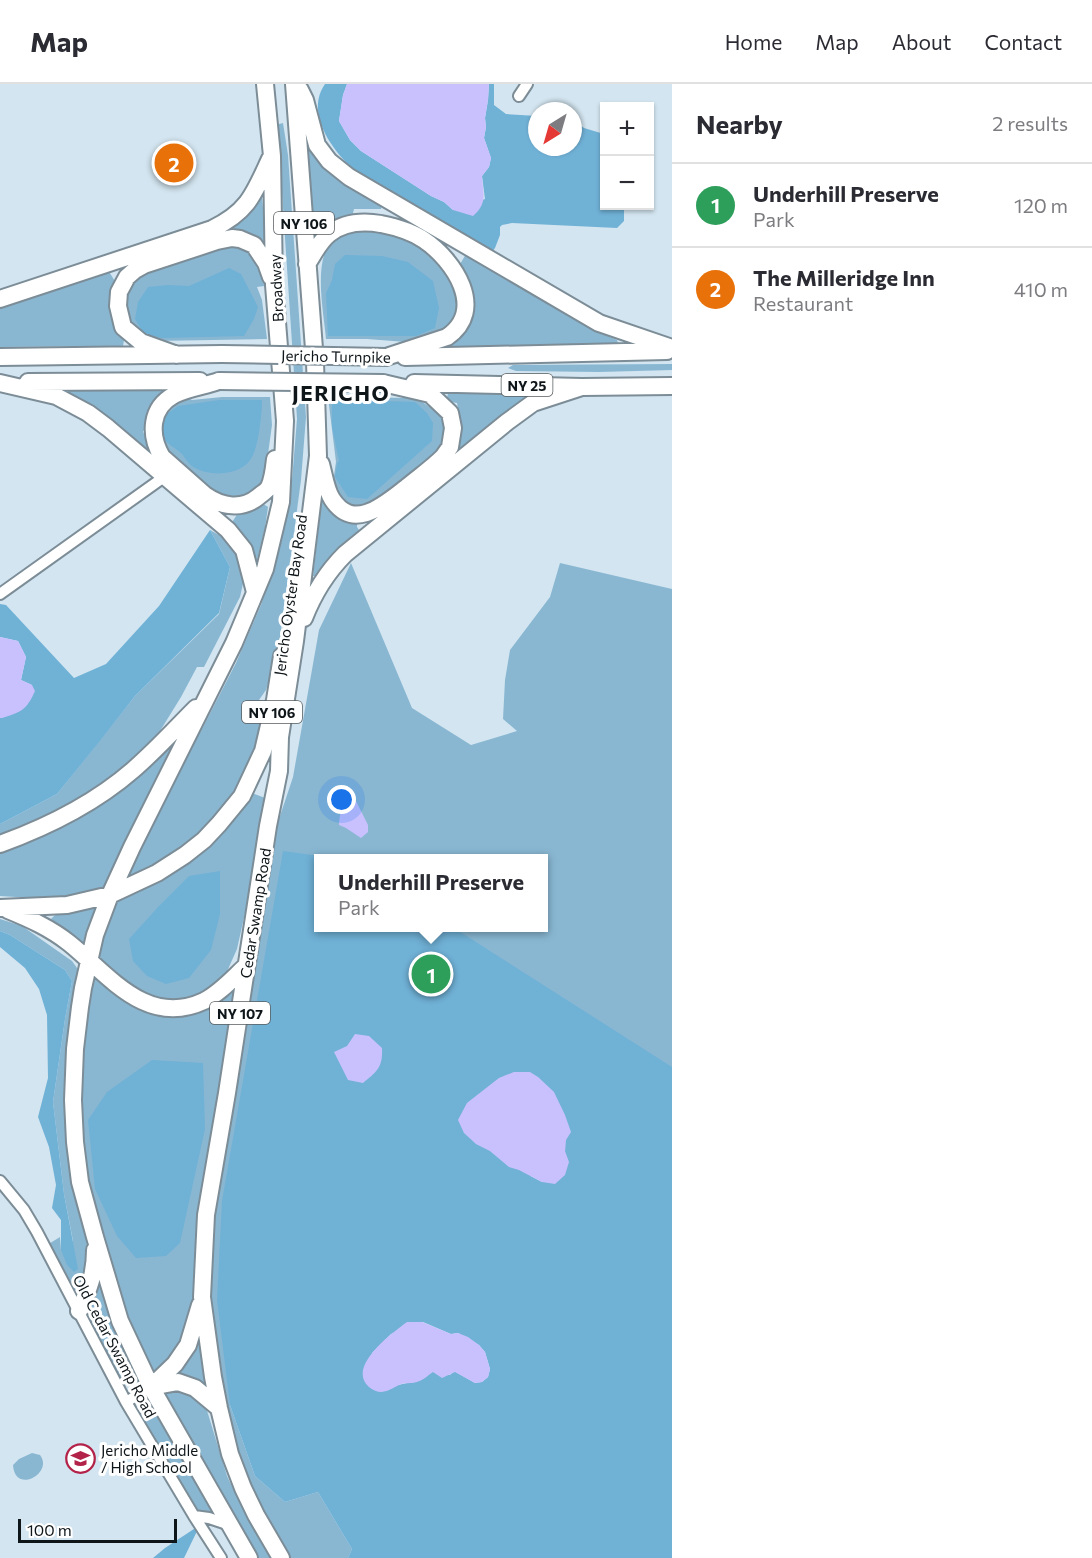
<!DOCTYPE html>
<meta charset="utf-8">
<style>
:root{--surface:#fff;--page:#f7f7f7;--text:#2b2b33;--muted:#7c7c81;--line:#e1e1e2;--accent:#2563eb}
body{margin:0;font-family:Commissioner,sans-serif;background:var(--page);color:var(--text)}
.controls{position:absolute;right:18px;top:18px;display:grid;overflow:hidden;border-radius:0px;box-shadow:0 2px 4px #0004}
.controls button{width:54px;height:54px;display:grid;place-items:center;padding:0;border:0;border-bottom:2px solid var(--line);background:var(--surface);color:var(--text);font:30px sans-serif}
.compass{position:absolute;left:528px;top:18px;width:54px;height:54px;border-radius:50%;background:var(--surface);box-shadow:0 2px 4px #0004;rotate:217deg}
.scale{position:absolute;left:18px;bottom:15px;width:159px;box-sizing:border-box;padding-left:6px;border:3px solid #0f161a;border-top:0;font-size:16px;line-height:21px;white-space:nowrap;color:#0f161a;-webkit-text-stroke:4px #fff;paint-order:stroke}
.you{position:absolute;left:342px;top:716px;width:21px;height:21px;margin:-15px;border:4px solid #fff;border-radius:50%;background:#1a73e8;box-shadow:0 0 0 9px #1a73e833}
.badge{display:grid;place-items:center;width:39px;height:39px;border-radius:50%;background:var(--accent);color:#fff;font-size:20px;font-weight:700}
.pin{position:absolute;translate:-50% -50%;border:3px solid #fff;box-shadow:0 2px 6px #0006}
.popup{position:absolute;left:314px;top:770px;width:234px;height:78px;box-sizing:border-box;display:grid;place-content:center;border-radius:0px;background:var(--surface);filter:drop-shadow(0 2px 4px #0005);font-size:20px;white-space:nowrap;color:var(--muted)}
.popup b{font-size:22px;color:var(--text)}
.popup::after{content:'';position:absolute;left:50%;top:100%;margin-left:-12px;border:12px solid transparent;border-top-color:var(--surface)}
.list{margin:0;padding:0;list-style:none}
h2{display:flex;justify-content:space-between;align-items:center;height:78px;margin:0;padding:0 24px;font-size:26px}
h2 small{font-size:20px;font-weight:400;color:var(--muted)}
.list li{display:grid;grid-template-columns:39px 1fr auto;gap:18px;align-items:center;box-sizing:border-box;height:84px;padding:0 24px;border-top:2px solid var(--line)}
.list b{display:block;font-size:22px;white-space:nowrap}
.list p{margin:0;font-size:20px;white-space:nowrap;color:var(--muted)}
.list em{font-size:20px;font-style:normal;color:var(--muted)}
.map{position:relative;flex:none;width:672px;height:1474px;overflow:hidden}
header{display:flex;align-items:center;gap:36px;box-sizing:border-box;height:84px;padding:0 30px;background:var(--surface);border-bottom:2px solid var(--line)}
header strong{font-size:28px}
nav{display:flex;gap:33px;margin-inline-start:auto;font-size:21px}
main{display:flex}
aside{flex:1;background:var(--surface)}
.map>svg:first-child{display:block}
.green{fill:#89b7d2;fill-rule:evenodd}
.forest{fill:#70b1d6;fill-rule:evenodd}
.water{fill:#c8c1fe}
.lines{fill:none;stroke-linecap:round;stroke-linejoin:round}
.minor-casing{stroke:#7c8d97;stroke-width:14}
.primary-casing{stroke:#7c8d97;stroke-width:20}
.minor{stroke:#fff;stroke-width:10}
.primary{stroke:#fff;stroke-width:16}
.primary-bridge-casing{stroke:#7c8d97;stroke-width:20;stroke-linecap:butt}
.primary-bridge{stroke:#fff;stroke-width:16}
.labels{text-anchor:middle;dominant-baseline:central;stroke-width:6;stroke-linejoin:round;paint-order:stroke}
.shield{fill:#fff;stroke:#575c5f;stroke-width:1.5}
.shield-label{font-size:14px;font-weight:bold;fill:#0f161a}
.street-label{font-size:15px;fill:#0f161a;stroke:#fff}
.poi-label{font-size:15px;fill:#0f161a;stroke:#fff;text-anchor:start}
.district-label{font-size:21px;font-weight:bold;letter-spacing:1.5px;fill:#0f161a;stroke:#fff}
</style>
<header>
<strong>Map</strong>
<nav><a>Home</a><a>Map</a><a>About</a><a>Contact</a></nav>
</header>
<main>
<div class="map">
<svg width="672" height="1474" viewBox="0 0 672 1474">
<rect width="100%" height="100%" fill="#d3e5f0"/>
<path class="green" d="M283 39 288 71 306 333 301 396 278 568 266 606 259 616 270 617 250 682 222 725 187 760 154 783 128 796 125 792 168 707 203 643 236 579 261 521 277 473 292 396 297 335 279 63V40Z
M306 52 382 119 381 125H354L352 133 320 150H313Z
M258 112 262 113 267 167 234 149V144L232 143Z
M372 145 402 152 426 166 445 187 457 214 459 231 449 247 419 259 367 255H326C324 229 311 170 336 153 344 147 362 146 372 145Z
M228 160 247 163 263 185 264 202 257 203 262 216 267 255 155 257 130 243 123 225 126 207 136 193Z
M466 170 605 251 617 256 618 259 445 263V259L460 252 459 182Z
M108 186 116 199C105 223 109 236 124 256L123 262 0 263V222Z
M672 280V286L599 288 516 287 508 284 513 281Z
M103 304H172L146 346 143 347 152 375 62 312 63 306Z
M446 306H549L448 379C462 353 462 347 457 319L451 318 447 314 448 309Z
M183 312 192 316 222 313H270L272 341 268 370 270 385 266 397 240 416 216 412 165 368 158 355 163 327Z
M328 313 413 314 421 317 431 324 434 322 442 329 446 344 444 359 436 372 371 423 358 426 340 420 333 398 336 378Z
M322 414H326L357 438V443L361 449 318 492H313Z
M262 419 268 423 265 444 255 484 229 443 238 429Z
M210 446 226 455 236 466 244 495 240 513 204 583H197L181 613 160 647 132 676 90 710 0 754V740L57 710 135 612 219 530 230 483Z
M351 479 412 624 471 661 517 647 503 635 505 596 510 566 550 513 560 479 672 505V984L230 1321 255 1392 285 1418 318 1408 352 1465 348 1474H288L256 1416 233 1353 217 1282 211 1230 210 1180 216 1116 274 750 293 693 319 546ZM318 774H544V844H318Z
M176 655 179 658 106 806C71 813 36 815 0 812V767Z
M252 709 265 714 260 752 251 802 237 865 225 892 205 910 178 918 152 917 132 906 96 874 115 815 165 793Z
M100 819 87 863 55 841 51 835C63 822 83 822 100 819Z
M0 835 22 842 72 877 77 884 80 894 72 978 93 1153 79 1224 47 1161 60 1153 61 1166 73 1157 64 1110 53 1018 65 935 72 897 65 886 10 851 0 847Z
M93 890 122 915 151 929 185 931 236 902C228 952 222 1002 213 1051 208 1083 199 1113 196 1145 193 1176 199 1211 188 1241 181 1259 168 1280 151 1291L130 1243 94 1132 84 1063 82 999 85 940Z
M98 1196 139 1294V1297C135 1302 129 1305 124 1300L85 1228Z
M200 1246 208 1299 204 1301C195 1294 186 1290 174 1289Z
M180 1302 205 1320 227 1392 236 1411 272 1474H255L164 1315 163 1307Z
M144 1318H148L152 1322 212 1423 216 1430 214 1431 199 1429 195 1427 162 1371 138 1327V1323Z
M32 1369 40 1371C54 1389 15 1411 13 1381L19 1375Z"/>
<path class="forest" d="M325 0H347L343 11 339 37 350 56 361 67 431 112 444 118 453 126 485 115 482 92 489 83 491 74 484 54 486 43 485 34 488 16 489 0H494V21L506 30 537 32V63H573V36L584 44 604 50V122H624V137L617 144 512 139 502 141 500 143V151L495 164 492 168 357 89C334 69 304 30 325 0Z
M345 171 382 172 408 178 433 197 439 224 435 244 416 252H328L326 209 332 196 335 180Z
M229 184 241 190 258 223 254 235 244 252 162 254 144 250 135 235 138 218 148 203 168 201 189 202Z
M332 315 415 318 427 329 433 339 432 357 367 415 348 413 335 393 337 379 339 377 332 343Z
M219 316H262C262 330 259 359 253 371 244 392 212 393 195 384 189 381 186 375 182 370 171 360 167 362 160 347L167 330 178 322Z
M210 446 230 483 219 529 135 612 99 658 57 710 0 740V634H2L32 601 21 596 26 573 18 557 0 553V520L6 521 74 594 106 580 159 522Z
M283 767 334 774H318V844H454L672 983V1474H348L352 1465 318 1408 285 1418 255 1392 230 1321 217 1216 222 1117ZM514 988 538 993 554 1008 566 1056 565 1067 542 1098 519 1086 509 1083 490 1067 476 1060 458 1036 467 1019 499 994ZM423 1238 451 1250 458 1249 479 1261 485 1268 490 1285 488 1293 482 1298 475 1299 454 1287 450 1291 433 1287C421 1298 413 1297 399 1301L372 1269 391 1250Z
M220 787V830L211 866 189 894 166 900 147 892 133 877 129 855 159 822 189 792Z
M0 847 10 851 65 886 72 897 65 935 53 1018 64 1110 78 1185 74 1188 67 1181 61 1166V1136L52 1124 56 1101 49 1063 38 1033 48 994 47 931 39 905 25 884 0 863Z
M152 976 203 979 205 1045 180 1159 166 1172 136 1174 117 1152 95 1105 88 1036 107 1008Z
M200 1441 184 1474H153L165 1464Z"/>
<path class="water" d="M347 0H489L488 16 485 34 486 43 484 54 491 74 489 83 482 92C483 110 488 119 473 132L453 126 444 118 431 112 361 67 350 56 339 37 343 11Z
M0 553 18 557 26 573 21 596 32 601 35 607C26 627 21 628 2 634H0Z
M356 717 368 741V748L361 754 346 744 339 741C340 727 342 720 356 717Z
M355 950 369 952 382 964C383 983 377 988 363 999L348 996 334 968 347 962Z
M514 988H530L538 993 554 1008 565 1031 571 1048 566 1056 565 1067 569 1078 565 1091 555 1100 542 1098 519 1086 509 1083 490 1067 476 1060 464 1049 458 1036 467 1019 499 994Z
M407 1238H422L451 1250 458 1249 468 1253 479 1261 485 1268 490 1285 488 1293 482 1298 475 1299 455 1288 442 1294 433 1288C428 1291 424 1296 417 1298 411 1300 405 1298 399 1301 388 1307 380 1312 369 1303 346 1283 392 1249 407 1238Z"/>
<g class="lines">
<defs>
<path id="minor" d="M519 12 527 0
M0 510 164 393
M0 1097 24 1126 37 1148 126 1318 194 1432 221 1474
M126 1318 151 1303
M194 1432 209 1434 230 1441"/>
<path id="primary" d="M300 6 305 16 317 61 329 77 349 93 599 239 672 264
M307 180C314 170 319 158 329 150 344 138 363 137 381 140 396 143 411 147 424 156 454 176 487 226 447 253L386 273
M0 215 212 145C248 128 254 110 270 75
M177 271 141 258 123 243 118 222 119 208 127 193 135 186 144 181 217 157 232 154 240 155 254 161 266 179 271 193
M0 273 222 270
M405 273 667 267
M219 297C205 302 187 304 174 311 150 324 149 351 162 373L205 411C222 423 242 426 258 413 261 410 267 407 269 403 273 395 274 384 275 375
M28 298 200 297
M0 299 56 312 88 329 108 344 228 446 244 466 255 508
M414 299 582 303 672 302
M321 380C324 391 326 406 332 415 354 449 386 419 407 403 419 393 432 384 443 373L450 363 453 344 450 329 430 310 383 299
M304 534C313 511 327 488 345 470L507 338 533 319 582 303
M0 760C47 743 95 719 133 686 155 667 175 645 196 624
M0 824 67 821 110 811 157 789 185 771 204 756 219 740 242 712 263 667 275 616 282 572
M8 826C30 835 50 844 69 859 108 890 146 944 204 917 220 909 233 894 246 882
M79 1227C89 1205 95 1190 95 1166
M151 1303 175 1280 188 1261 200 1221
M151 1303 178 1298 195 1304 219 1324
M249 1474 151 1303 120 1237 95 1153 80 1098 75 1058 73 1016 75 965 80 923 83 904 95 851 110 811 132 763 234 559 265 485 281 418 285 337 274 201 272 72 265 0
M281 1474 256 1431 243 1404 230 1370 219 1324 213 1293 202 1213 206 1131 227 1009 268 742 279 687 280 653 295 557 318 372 315 278 294 0"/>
</defs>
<use href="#minor" class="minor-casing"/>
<use href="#primary" class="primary-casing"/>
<use href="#minor" class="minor"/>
<use href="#primary" class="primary"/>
<defs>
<path id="primary-bridge" d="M222 270 386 273
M219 297 383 299"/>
</defs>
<use href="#primary-bridge" class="primary-bridge-casing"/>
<use href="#primary-bridge" class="primary-bridge"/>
</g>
<defs>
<symbol id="school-ring" viewBox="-11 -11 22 22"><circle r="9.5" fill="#fff" stroke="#b32249" stroke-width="1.5"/><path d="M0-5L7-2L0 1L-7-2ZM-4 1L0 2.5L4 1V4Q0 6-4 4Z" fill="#b32249"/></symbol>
</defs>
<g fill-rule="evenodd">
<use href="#school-ring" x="64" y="1358" width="33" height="33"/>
</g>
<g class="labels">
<g class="shield">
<rect x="274" y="128" width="60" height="22" rx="4.5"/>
<rect x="501.5" y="290" width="51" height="22" rx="4.5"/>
<rect x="242" y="617" width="60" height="22" rx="4.5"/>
<rect x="210" y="918" width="60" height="22" rx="4.5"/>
</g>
<g class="shield-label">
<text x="304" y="139">NY 106</text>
<text x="527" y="301">NY 25</text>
<text x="272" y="628">NY 106</text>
<text x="240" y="929">NY 107</text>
</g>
<g class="street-label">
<text transform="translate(276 204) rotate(-93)">Broadway</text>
<text transform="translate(336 272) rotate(1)">Jericho Turnpike</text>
<text transform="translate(290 511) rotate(-82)">Jericho Oyster Bay Road</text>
<text transform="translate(255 829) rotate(-81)">Cedar Swamp Road</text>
<text transform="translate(115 1262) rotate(62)">Old Cedar Swamp Road</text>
</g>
<g class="poi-label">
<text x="101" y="1366">Jericho Middle<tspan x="101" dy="17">/ High School</tspan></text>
</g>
<g class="district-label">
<text x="341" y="308">JERICHO</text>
</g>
</g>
</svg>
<div class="controls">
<button>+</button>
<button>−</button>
</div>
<svg class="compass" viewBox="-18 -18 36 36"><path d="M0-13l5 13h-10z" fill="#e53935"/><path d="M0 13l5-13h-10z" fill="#7c7c81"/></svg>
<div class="scale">100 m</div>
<div class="you"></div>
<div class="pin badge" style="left:431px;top:890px;background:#2e9e5b">1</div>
<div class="popup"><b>Underhill Preserve</b>Park</div>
<div class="pin badge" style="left:174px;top:79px;background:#e8710a">2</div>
</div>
<aside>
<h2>Nearby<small>2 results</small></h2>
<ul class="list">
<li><span class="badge" style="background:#2e9e5b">1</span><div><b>Underhill Preserve</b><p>Park</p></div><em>120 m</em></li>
<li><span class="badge" style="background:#e8710a">2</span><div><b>The Milleridge Inn</b><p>Restaurant</p></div><em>410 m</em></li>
</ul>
</aside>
</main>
